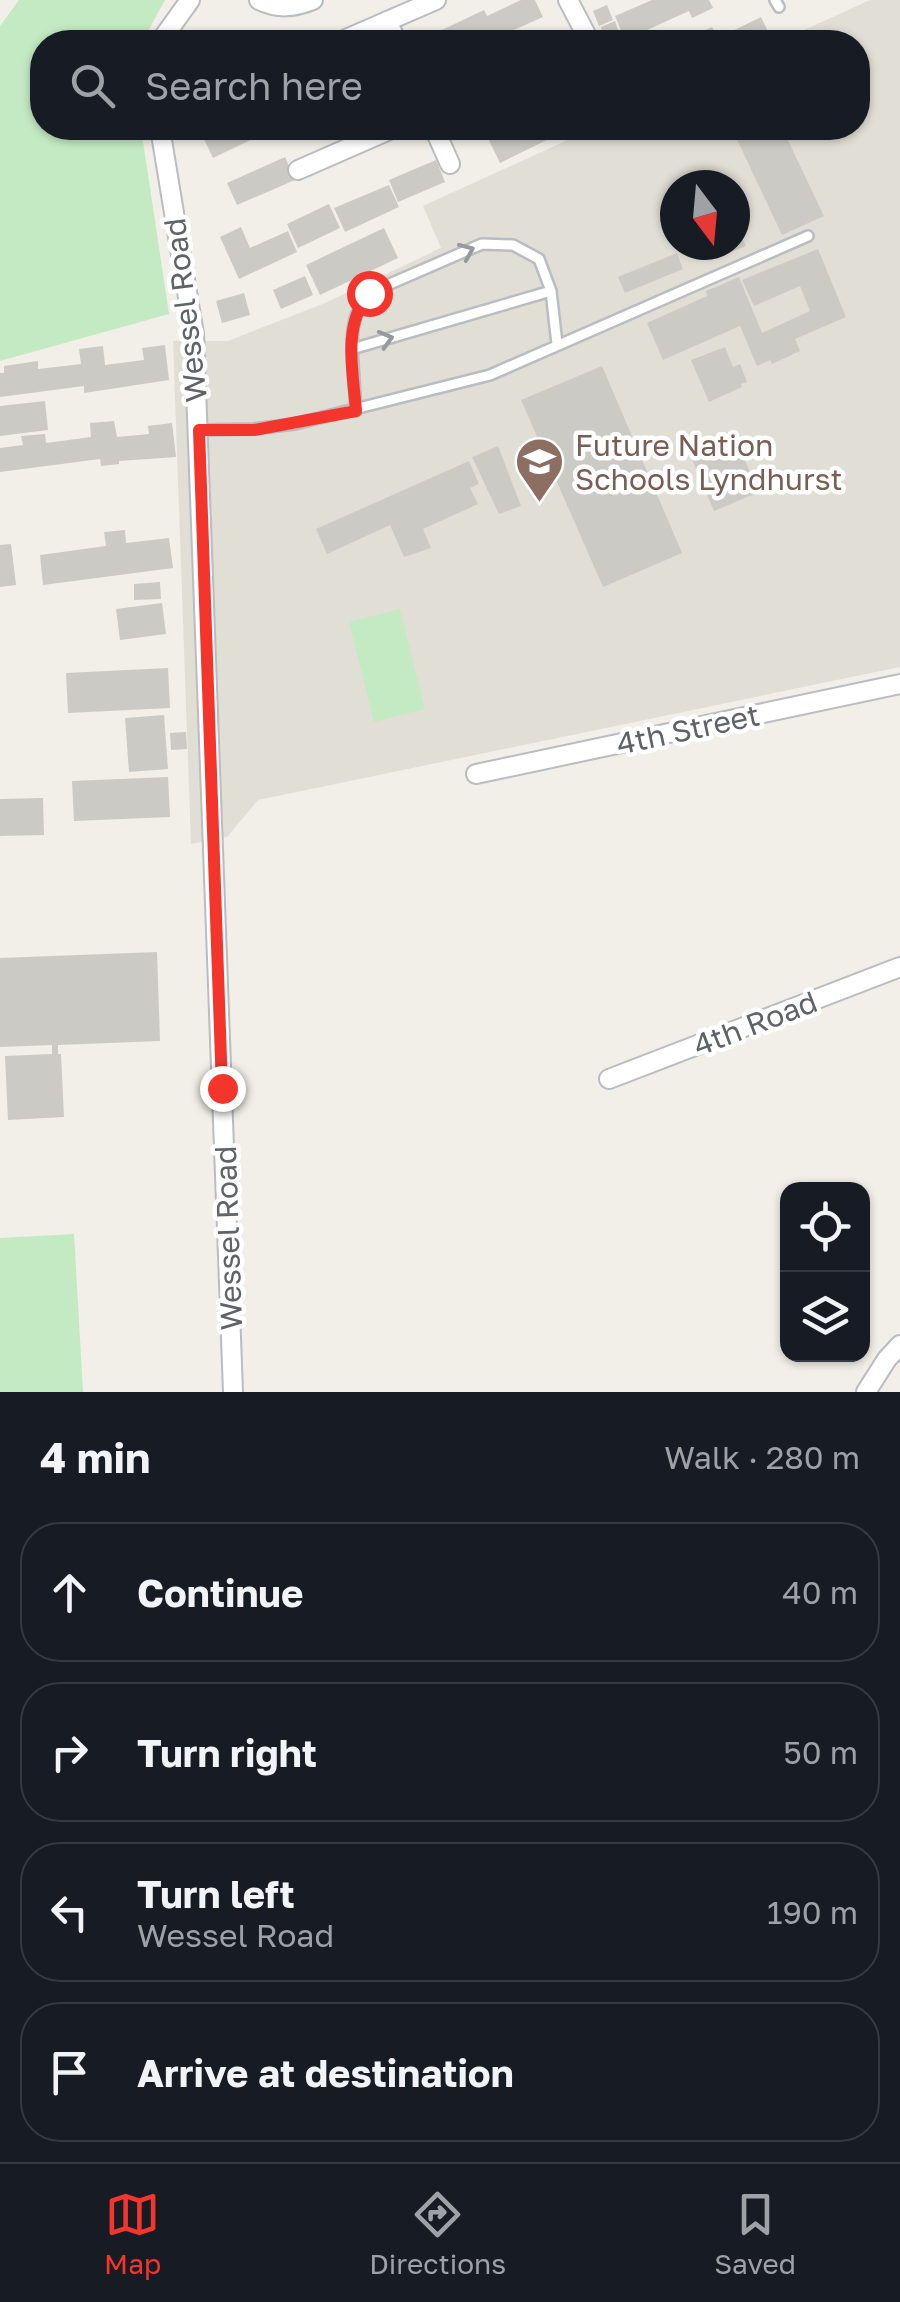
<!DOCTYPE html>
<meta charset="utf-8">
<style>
:root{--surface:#171b24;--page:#20242c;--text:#f1f3f6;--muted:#9ea1a6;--line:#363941;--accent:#f3352c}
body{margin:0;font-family:"Golos Text",sans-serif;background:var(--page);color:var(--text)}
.controls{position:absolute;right:30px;bottom:30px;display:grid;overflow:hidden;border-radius:20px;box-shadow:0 2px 8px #0004}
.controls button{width:90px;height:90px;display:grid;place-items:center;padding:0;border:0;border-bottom:2px solid var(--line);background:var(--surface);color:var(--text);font:50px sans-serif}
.compass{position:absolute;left:660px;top:170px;width:90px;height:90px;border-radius:50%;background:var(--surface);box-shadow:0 2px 8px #0004;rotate:164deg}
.stop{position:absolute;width:30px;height:30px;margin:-22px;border:8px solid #f3352c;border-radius:50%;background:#fff}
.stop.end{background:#f3352c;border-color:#fff;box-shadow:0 2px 10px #0008}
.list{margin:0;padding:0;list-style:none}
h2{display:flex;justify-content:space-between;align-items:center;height:130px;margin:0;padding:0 40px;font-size:42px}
h2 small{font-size:32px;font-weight:400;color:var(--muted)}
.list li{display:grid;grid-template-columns:65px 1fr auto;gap:30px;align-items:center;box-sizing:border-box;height:140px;margin:0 20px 20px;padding:0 20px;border:2px solid var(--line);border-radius:40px}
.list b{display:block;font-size:38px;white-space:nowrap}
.list p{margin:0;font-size:32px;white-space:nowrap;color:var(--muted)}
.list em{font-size:32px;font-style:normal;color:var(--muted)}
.icon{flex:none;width:55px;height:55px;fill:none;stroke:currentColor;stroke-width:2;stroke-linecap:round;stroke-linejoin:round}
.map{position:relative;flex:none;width:900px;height:1392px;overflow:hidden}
.search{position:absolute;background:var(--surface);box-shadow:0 2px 8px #0004;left:30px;right:30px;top:30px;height:110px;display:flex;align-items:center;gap:25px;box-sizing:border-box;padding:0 35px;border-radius:40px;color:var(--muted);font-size:38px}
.sheet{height:770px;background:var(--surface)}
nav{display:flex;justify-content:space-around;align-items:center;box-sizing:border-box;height:140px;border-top:2px solid var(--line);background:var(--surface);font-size:28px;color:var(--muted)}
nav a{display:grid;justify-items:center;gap:5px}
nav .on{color:var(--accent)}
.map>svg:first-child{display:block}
.education{fill:#e1ded5;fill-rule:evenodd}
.green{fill:#c4eac3}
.building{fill:#cccac4}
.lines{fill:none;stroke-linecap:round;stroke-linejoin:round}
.lane-casing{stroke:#b9bdc1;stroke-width:14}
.street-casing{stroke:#b9bdc1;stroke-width:22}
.lane{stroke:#fff;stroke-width:9}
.street{stroke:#fff;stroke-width:18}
.oneway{stroke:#969a9d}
.route{stroke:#f3352c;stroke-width:12}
.labels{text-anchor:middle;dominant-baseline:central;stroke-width:9;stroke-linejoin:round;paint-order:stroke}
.street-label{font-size:30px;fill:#5e6368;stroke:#fff}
.education-label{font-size:30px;fill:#785e54;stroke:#fff;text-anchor:start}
</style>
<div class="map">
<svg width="900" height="1392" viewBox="0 0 900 1392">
<rect width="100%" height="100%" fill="#f1efe7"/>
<path class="education" d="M870 0H900V667L258 800 227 837 191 844 173 341H228L325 303 441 248 423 206 594 128H858V42H778ZM675 185H735V245H675Z"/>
<path class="green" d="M19 0H165L142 42H42V128H141L169 314 0 361V26Z
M400 609 425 709 374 722 349 622Z
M74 1234 83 1392H0V1238Z"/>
<path class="building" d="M521 0H535L543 17 498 37 495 31 470 42H430L427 37 484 10 487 16Z
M652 0H709L713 8 692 18 689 11 625 40 615 16Z
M607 5 613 20 599 26 593 11Z
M761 17 772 40 767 42H679L712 27 718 38Z
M615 21 622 42H606L601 27Z
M222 128H289L275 133 273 129 213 158 203 137Z
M483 128H556L559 134 500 163Z
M747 128H782L824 216 782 235 734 133Z
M285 157 295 180 237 205 227 183Z
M436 160 445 182 398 202 389 180Z
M389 185 399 207 345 232 334 208Z
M329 204 340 228 298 248 287 224Z
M241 227 250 248 288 231 297 252 239 279 220 237Z
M384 228 398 258 320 295 306 265Z
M739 230 746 246 721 256 716 245H735V231Z
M818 249 846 317 795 339 800 351 772 364 770 360 757 366 740 326 663 360 647 323 707 296 706 291 739 277 762 333 810 311 800 286 754 306 742 280Z
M677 253 683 269 625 293 618 277Z
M305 276 313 295 281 309 273 290Z
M244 293 250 315 222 323 216 301Z
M165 345 169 380 84 393V386L0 397V373H4V366L38 361V369L81 364 79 349 103 346 105 365 144 360 142 348Z
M725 347 733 367 740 364 747 382 741 384 742 387 709 402 691 360Z
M602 366 682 553 603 587 521 400Z
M45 401 48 430 0 436V406Z
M114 421 117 437 149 434 148 426 172 423 176 457 119 461V464L101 466 100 459 0 472V448L23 445 21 436 45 434 46 443 91 437 90 423Z
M732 431 759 492 714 511 688 450Z
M498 446 521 506 499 514 472 457Z
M469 461 479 484 470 488 478 504 423 529 431 548 404 557 390 525 327 554 316 529Z
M125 530 126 543 169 538 173 568 43 585 40 555 106 546 104 532Z
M11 544 16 585 0 587V545Z
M160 582 161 599 134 600V584Z
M162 603 166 634 120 640 116 609Z
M168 668 170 708 68 713 66 673Z
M164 715 168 769 129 772 125 718Z
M186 732 187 749 171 750 170 733Z
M168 777 170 817 74 821 72 781Z
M43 798 44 835 0 836V799Z
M157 952 160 1041 58 1045V1054H61L64 1117 8 1120 5 1056 52 1054V1045L0 1047V958Z"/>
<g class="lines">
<defs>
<path id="lane" d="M775 0 779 7
M352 349C352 326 354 312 369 293L482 244 513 245 539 259 551 291
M356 411 352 349 551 291 557 344
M199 430 253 429 295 424 490 375 808 236"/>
<path id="street" d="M259 0C278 9 293 8 313 0
M568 0 590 42
M387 21 397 42
M160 42 190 0
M339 42 436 0
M160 128 194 334 233 1392
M434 128 450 164
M298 170 394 128
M476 774 900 684
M609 1079 900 967
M866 1392 887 1359 900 1345"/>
</defs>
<use href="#lane" class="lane-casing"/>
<use href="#street" class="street-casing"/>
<use href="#lane" class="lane"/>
<use href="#street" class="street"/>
</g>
<defs><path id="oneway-chevron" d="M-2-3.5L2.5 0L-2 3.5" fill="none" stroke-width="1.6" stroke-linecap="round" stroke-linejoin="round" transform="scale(2.5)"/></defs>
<g class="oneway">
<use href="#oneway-chevron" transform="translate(467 251) rotate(-23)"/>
<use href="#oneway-chevron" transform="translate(386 339) rotate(-16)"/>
</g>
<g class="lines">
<path class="route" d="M222 1088 199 430H254L356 411C353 371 342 327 369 293"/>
</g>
<defs>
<symbol id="school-pin" viewBox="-11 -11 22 30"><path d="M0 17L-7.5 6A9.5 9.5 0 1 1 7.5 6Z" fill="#8d6e63" stroke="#fff"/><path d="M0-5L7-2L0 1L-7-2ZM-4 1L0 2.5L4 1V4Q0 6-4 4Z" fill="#fff"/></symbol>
</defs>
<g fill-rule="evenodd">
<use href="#school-pin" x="512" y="434" width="55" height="75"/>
</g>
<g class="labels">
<g class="street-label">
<text transform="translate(185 310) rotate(-97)">Wessel Road</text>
<text transform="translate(688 729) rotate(-12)">4th Street</text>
<text transform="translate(755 1023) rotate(-21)">4th Road</text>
<text transform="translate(228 1238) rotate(-92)">Wessel Road</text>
</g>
<g class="education-label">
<text x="575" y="445">Future Nation<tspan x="575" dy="34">Schools Lyndhurst</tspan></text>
</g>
</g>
</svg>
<div class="controls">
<button><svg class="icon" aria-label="locate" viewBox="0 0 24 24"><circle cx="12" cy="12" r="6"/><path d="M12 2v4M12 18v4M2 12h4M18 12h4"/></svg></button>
<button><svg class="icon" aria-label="layers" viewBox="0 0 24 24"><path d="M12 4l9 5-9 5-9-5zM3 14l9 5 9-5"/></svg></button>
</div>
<svg class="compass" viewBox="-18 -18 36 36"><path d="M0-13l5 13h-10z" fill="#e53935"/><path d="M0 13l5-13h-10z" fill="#9ea1a6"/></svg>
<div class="stop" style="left:369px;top:293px"></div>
<div class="stop end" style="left:222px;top:1088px"></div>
<div class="search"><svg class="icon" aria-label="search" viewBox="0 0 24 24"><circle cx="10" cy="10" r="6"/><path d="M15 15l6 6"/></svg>Search here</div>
</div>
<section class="sheet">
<h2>4 min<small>Walk · 280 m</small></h2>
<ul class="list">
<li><svg class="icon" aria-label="ahead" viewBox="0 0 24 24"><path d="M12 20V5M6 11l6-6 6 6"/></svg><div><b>Continue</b></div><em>40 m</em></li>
<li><svg class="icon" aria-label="right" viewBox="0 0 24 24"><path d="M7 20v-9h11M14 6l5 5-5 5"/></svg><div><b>Turn right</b></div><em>50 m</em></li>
<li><svg class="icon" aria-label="left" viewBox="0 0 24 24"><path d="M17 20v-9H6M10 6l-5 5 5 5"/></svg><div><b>Turn left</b><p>Wessel Road</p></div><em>190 m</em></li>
<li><svg class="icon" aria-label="arrive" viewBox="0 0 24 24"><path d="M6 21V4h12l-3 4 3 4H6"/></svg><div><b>Arrive at destination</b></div></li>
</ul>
</section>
<nav>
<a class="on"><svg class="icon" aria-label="map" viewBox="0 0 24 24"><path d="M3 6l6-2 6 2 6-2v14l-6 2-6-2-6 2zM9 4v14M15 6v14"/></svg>Map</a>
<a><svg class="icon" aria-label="directions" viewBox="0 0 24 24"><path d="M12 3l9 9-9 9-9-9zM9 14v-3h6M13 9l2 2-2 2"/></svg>Directions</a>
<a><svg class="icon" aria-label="saved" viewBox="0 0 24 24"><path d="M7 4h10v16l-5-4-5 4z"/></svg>Saved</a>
</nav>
